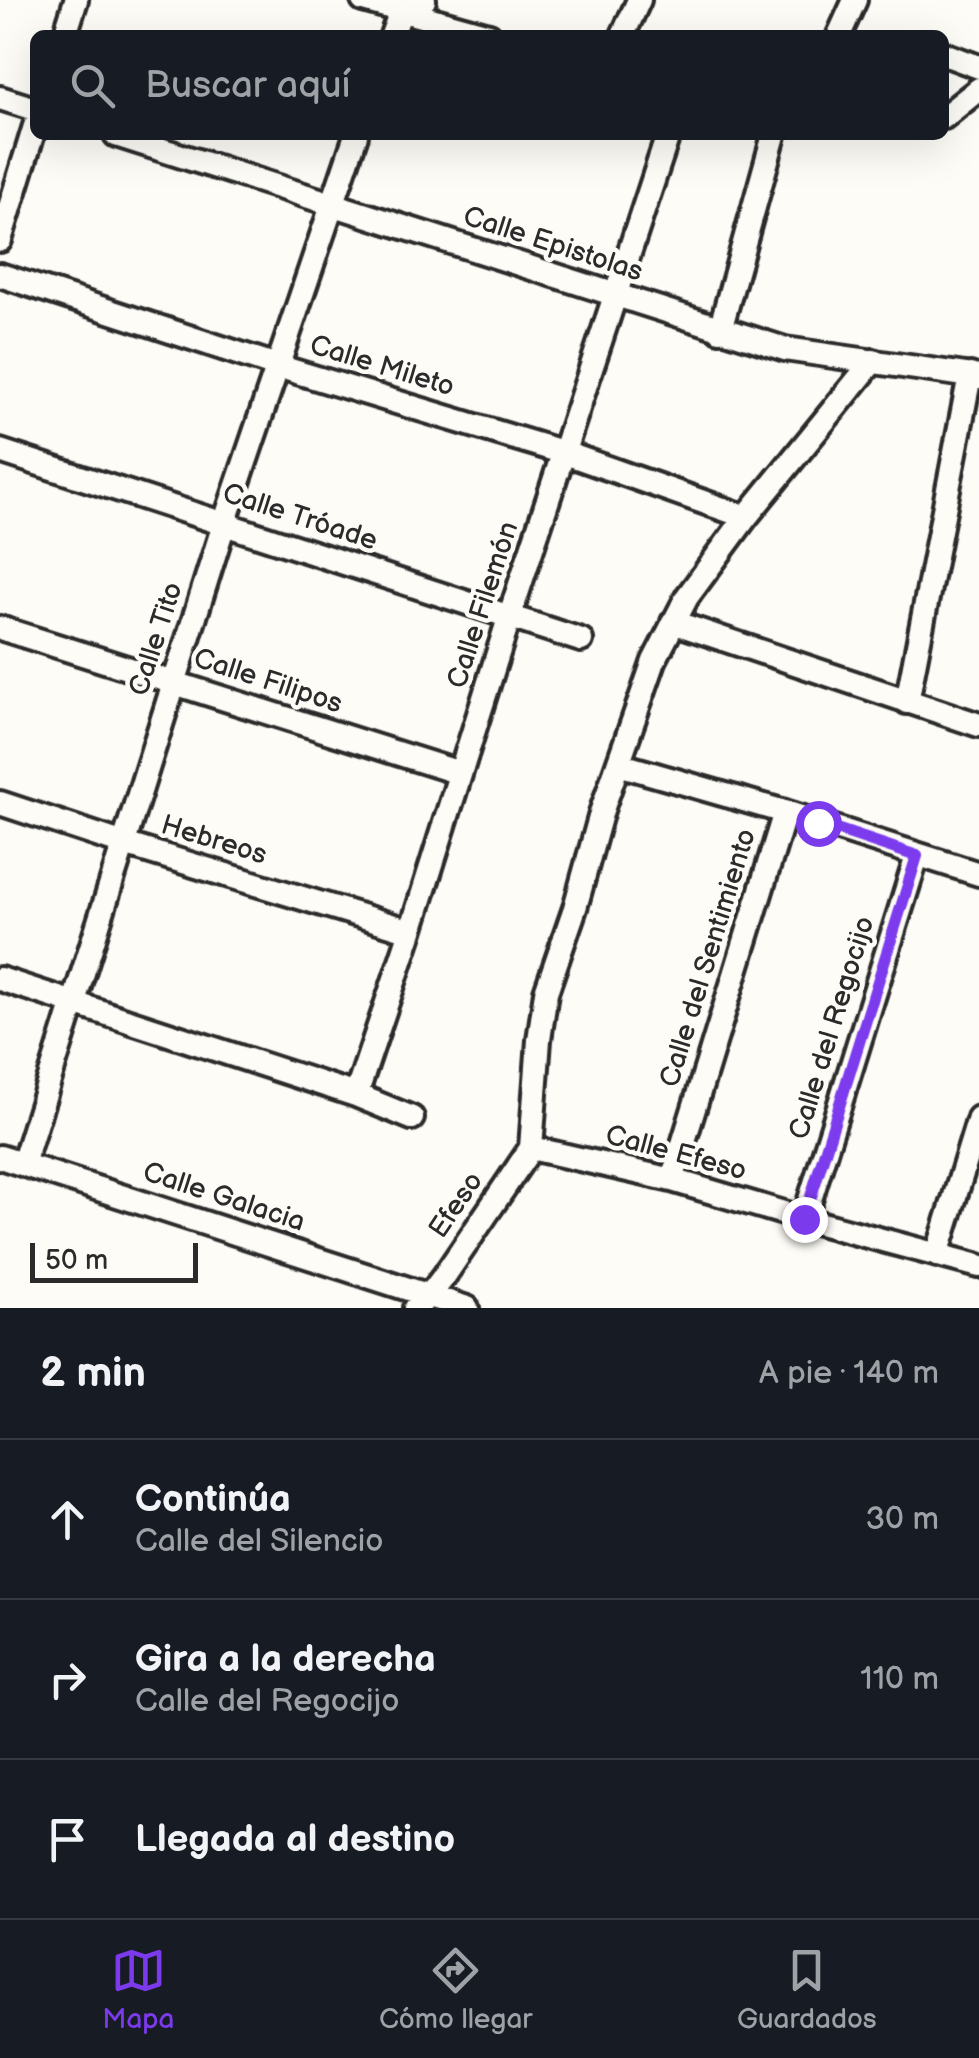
<!DOCTYPE html>
<html lang="es">
<meta charset="utf-8">
<style>
:root{--surface:#171b24;--page:#242831;--text:#f1f3f6;--muted:#9ea1a6;--line:#363941;--accent:#7c3aed}
body{margin:0;font-family:"Balsamiq Sans",sans-serif;background:var(--page);color:var(--text)}
.scale{position:absolute;left:30px;bottom:25px;width:168px;box-sizing:border-box;padding-left:10px;border:5px solid #2b2b2b;border-top:0;font-size:28px;line-height:35px;white-space:nowrap;color:#2b2b2b;-webkit-text-stroke:8px #fdfcf7;paint-order:stroke}
.stop{position:absolute;width:30px;height:30px;margin:-22px;border:8px solid #7c3aed;border-radius:50%;background:#fff}
.stop.end{background:#7c3aed;border-color:#fff;box-shadow:0 2px 10px #0008}
.list{margin:0;padding:0;list-style:none}
h2{display:flex;justify-content:space-between;align-items:center;height:130px;margin:0;padding:0 40px;font-size:42px}
h2 small{font-size:32px;font-weight:400;color:var(--muted)}
.list li{display:grid;grid-template-columns:65px 1fr auto;gap:30px;align-items:center;box-sizing:border-box;height:160px;padding:0 40px;border-top:2px solid var(--line)}
.list b{display:block;font-size:38px;white-space:nowrap}
.list p{margin:0;font-size:32px;white-space:nowrap;color:var(--muted)}
.list em{font-size:32px;font-style:normal;color:var(--muted)}
.icon{flex:none;width:55px;height:55px;fill:none;stroke:currentColor;stroke-width:2;stroke-linecap:round;stroke-linejoin:round}
.map{position:relative;flex:none;width:979px;height:1308px;overflow:hidden}
.search{position:absolute;background:var(--surface);box-shadow:0 10px 40px #0002;left:30px;right:30px;top:30px;height:110px;display:flex;align-items:center;gap:25px;box-sizing:border-box;padding:0 35px;border-radius:15px;color:var(--muted);font-size:38px}
.sheet{height:610px;background:var(--surface)}
nav{display:flex;justify-content:space-around;align-items:center;box-sizing:border-box;height:140px;border-top:2px solid var(--line);background:var(--surface);font-size:28px;color:var(--muted)}
nav a{display:grid;justify-items:center;gap:5px}
nav .on{color:var(--accent)}
.map>svg:first-child{display:block}
.lines{fill:none;stroke-linecap:round;stroke-linejoin:round}
.minor-casing{stroke:#2b2b2b;stroke-width:30}
.minor{stroke:#fdfcf7;stroke-width:22}
.route{stroke:#7c3aed;stroke-width:12}
.labels{text-anchor:middle;dominant-baseline:central;stroke-width:9;stroke-linejoin:round;paint-order:stroke}
.street-label{font-size:28px;fill:#2b2b2b;stroke:#fdfcf7}
</style>
<div class="map">
<svg width="979" height="1308" viewBox="0 0 979 1308">
<rect width="100%" height="100%" fill="#fdfcf7"/>
<filter id="ink" filterUnits="userSpaceOnUse"><feTurbulence type="fractalNoise" baseFrequency=".01" numOctaves="2"/><feDisplacementMap in="SourceGraphic" scale="20" xChannelSelector="R" yChannelSelector="G"/><feConvolveMatrix kernelMatrix="1 2 1 2 8 2 1 2 1" color-interpolation-filters="sRGB"/></filter>
<g filter="url(#ink)">
<g class="lines">
<defs>
<path id="minor" d="M363 0 489 35
M65 35 76 0
M392 35 401 11 424 0
M623 35 639 0
M839 35 855 0
M944 54 979 67
M0 98 35 109
M944 117 979 89
M116 135 785 349 979 377
M0 240 35 126
M0 275 277 366 565 453 746 517
M720 330 774 135
M0 451 581 640
M673 622 979 725
M0 628 460 773
M907 702 970 375
M618 764 785 812 979 874
M0 803 124 844 411 931
M0 979 356 1095 412 1118
M356 1095 411 931 510 615 668 135
M531 1148 672 1180 804 1219 979 1266
M0 1157 467 1308
M23 1164 224 524 356 135
M672 1180 785 812
M804 1219 917 856
M937 1255 979 1118
M415 1308 429 1296 445 1275 531 1148 539 1040 546 992 575 908 602 810 654 661 687 597 746 517 873 361"/>
</defs>
<use href="#minor" class="minor-casing"/>
<use href="#minor" class="minor"/>
</g>
</g>
<g class="lines" filter="url(#ink)">
<path class="route" d="M804 1219 917 856 818 823"/>
</g>
<g class="labels">
<g class="street-label">
<text transform="translate(553 244) rotate(18)">Calle Epistolas</text>
<text transform="translate(382 366) rotate(17)">Calle Mileto</text>
<text transform="translate(300 517) rotate(18)">Calle Tróade</text>
<text transform="translate(483 605) rotate(-72)">Calle Filemón</text>
<text transform="translate(156 639) rotate(-72)">Calle Tito</text>
<text transform="translate(268 681) rotate(18)">Calle Filipos</text>
<text transform="translate(214 840) rotate(17)">Hebreos</text>
<text transform="translate(708 958) rotate(-73)">Calle del Sentimiento</text>
<text transform="translate(832 1028) rotate(-73)">Calle del Regocijo</text>
<text transform="translate(676 1153) rotate(15)">Calle Efeso</text>
<text transform="translate(224 1197) rotate(18)">Calle Galacia</text>
<text transform="translate(456 1205) rotate(-56)">Efeso</text>
</g>
</g>
</svg>
<div class="scale">50 m</div>
<div class="stop" style="left:818px;top:823px"></div>
<div class="stop end" style="left:804px;top:1219px"></div>
<div class="search"><svg class="icon" aria-label="search" viewBox="0 0 24 24"><circle cx="10" cy="10" r="6"/><path d="M15 15l6 6"/></svg>Buscar aquí</div>
</div>
<section class="sheet">
<h2>2 min<small>A pie · 140 m</small></h2>
<ul class="list">
<li><svg class="icon" aria-label="ahead" viewBox="0 0 24 24"><path d="M12 20V5M6 11l6-6 6 6"/></svg><div><b>Continúa</b><p>Calle del Silencio</p></div><em>30 m</em></li>
<li><svg class="icon" aria-label="right" viewBox="0 0 24 24"><path d="M7 20v-9h11M14 6l5 5-5 5"/></svg><div><b>Gira a la derecha</b><p>Calle del Regocijo</p></div><em>110 m</em></li>
<li><svg class="icon" aria-label="arrive" viewBox="0 0 24 24"><path d="M6 21V4h12l-3 4 3 4H6"/></svg><div><b>Llegada al destino</b></div></li>
</ul>
</section>
<nav>
<a class="on"><svg class="icon" aria-label="map" viewBox="0 0 24 24"><path d="M3 6l6-2 6 2 6-2v14l-6 2-6-2-6 2zM9 4v14M15 6v14"/></svg>Mapa</a>
<a><svg class="icon" aria-label="directions" viewBox="0 0 24 24"><path d="M12 3l9 9-9 9-9-9zM9 14v-3h6M13 9l2 2-2 2"/></svg>Cómo llegar</a>
<a><svg class="icon" aria-label="saved" viewBox="0 0 24 24"><path d="M7 4h10v16l-5-4-5 4z"/></svg>Guardados</a>
</nav>
